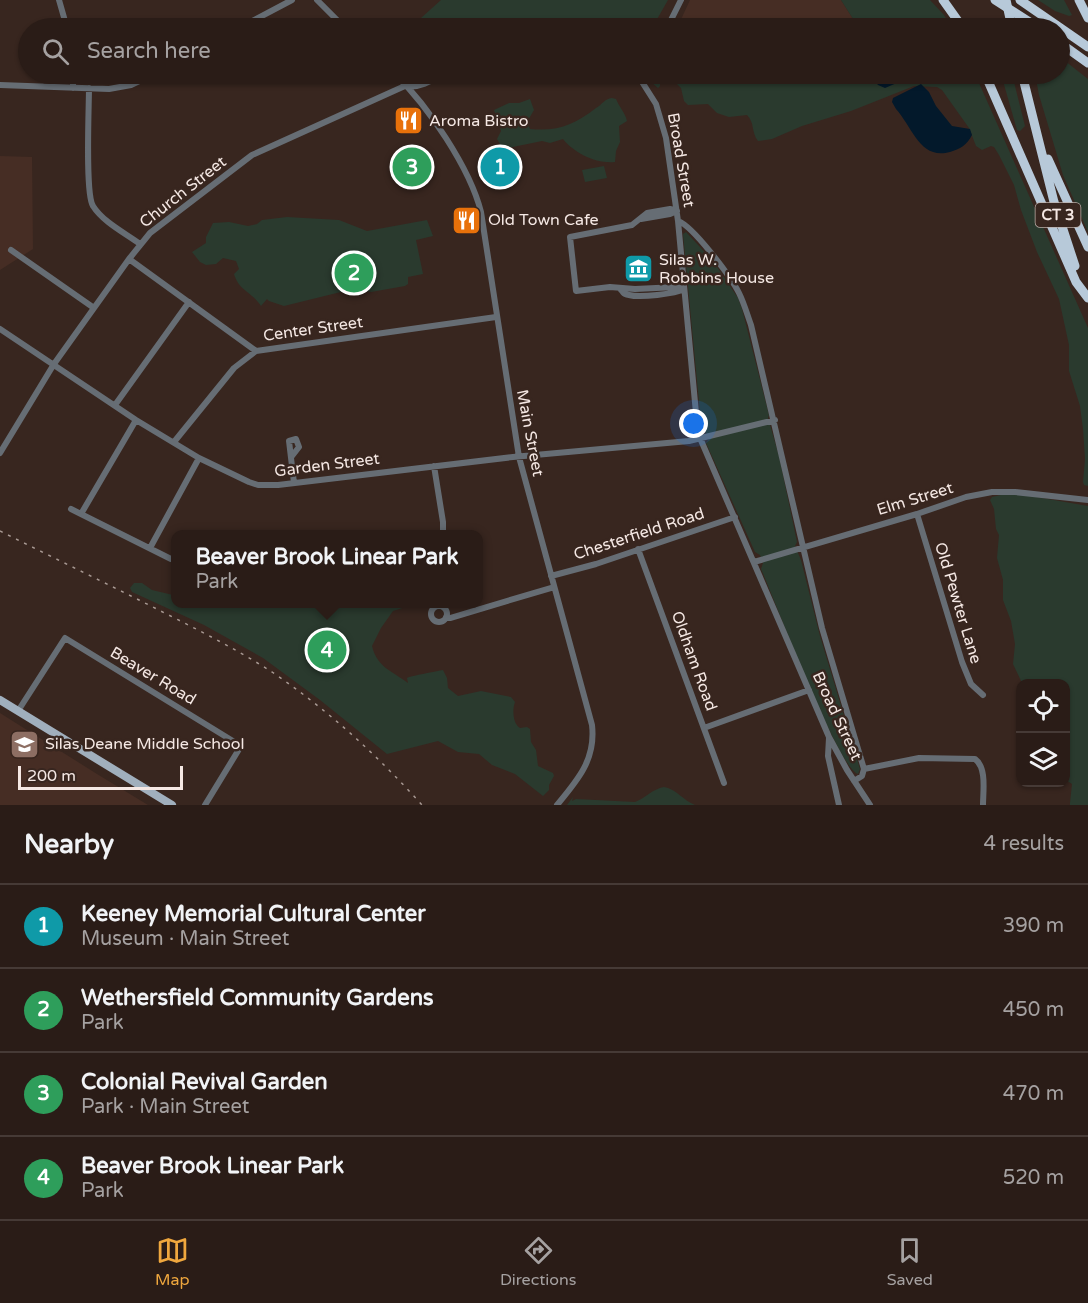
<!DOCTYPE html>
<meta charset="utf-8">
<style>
:root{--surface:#2a1c17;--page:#322520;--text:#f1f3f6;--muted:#a5a1a1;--line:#463a36;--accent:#efa73e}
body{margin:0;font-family:"Varela Round",sans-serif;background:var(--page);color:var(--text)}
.controls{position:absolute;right:18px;bottom:18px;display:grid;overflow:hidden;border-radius:12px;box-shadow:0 2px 4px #0004}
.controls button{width:54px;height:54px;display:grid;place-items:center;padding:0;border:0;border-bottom:2px solid var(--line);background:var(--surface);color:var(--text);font:30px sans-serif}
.scale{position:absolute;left:18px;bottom:15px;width:165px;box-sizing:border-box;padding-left:6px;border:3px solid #f5e8e4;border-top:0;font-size:16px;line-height:21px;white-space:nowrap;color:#f5e8e4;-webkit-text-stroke:4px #38261f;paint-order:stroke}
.you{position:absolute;left:694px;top:424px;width:21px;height:21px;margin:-15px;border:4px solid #fff;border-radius:50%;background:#1a73e8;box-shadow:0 0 0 9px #1a73e833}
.badge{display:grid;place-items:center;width:39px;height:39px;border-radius:50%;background:var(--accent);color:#fff;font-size:20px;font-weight:700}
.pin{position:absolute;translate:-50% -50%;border:3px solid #fff;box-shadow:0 2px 6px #0006}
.popup{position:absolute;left:171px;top:530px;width:312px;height:78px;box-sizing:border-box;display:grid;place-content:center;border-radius:12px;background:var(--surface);filter:drop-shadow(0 2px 4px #0005);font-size:20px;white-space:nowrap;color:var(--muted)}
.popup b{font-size:22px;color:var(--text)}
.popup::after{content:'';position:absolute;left:50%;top:100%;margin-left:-12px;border:12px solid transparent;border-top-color:var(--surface)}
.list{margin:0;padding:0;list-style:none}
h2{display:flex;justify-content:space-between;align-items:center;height:78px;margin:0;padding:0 24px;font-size:26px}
h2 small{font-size:20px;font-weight:400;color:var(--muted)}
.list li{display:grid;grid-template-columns:39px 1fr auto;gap:18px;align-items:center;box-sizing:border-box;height:84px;padding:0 24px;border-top:2px solid var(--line)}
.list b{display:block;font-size:22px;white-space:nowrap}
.list p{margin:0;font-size:20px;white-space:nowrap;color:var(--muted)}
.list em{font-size:20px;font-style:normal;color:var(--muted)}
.icon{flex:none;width:33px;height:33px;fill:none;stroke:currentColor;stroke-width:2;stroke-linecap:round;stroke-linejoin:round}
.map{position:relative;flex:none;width:1088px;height:805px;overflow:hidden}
.search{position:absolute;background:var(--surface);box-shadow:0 2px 4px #0004;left:18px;right:18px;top:18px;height:66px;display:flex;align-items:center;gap:15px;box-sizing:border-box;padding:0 21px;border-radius:33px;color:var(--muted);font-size:22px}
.sheet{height:414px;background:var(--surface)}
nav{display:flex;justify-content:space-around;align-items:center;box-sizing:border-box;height:84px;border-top:2px solid var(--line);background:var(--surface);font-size:16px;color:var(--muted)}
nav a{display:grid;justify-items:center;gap:3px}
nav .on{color:var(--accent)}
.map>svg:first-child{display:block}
.built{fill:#462d24}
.green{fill:#2a3a2e}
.water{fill:#03192b}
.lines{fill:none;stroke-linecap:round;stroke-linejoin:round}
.minor{stroke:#666d74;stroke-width:6}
.major{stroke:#a0afbd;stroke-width:8}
.highway{stroke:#b7c9d9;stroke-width:9}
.rail{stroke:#a89993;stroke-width:1.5;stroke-dasharray:3 6;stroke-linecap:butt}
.highway-bridge{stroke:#b7c9d9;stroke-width:9}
.labels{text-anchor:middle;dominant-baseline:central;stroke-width:5;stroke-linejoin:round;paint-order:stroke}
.shield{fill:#38261f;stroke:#bcaea9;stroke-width:1.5}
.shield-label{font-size:15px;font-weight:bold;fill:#f5e8e4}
.poi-label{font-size:16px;fill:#f5e8e4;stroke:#38261f;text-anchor:start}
.street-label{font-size:16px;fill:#f5e8e4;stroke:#38261f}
</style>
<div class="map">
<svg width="1088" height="805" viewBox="0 0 1088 805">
<rect width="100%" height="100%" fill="#38261f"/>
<path class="built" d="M690 0H841L855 22 846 28H677Z
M0 156 32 157 33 249 0 270Z
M0 713 97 774 148 805H0Z"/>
<path class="green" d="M441 0H668L652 28H476L475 21C462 13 459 27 448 28 443 29 437 28 432 28L421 18Z
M841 0H930L944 15 952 28H846L855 22Z
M1038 0H1064L1072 15 1069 16 1055 11Z
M1060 57 1088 79V232L1063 175 1039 95 1035 74H1060Z
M642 74H871L878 85 918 74H975L1088 328V486L1084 485 1083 482 1085 459 1083 429 1080 406 1069 371V345L1059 299 1037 252 1021 210 1014 185 999 155 994 147 991 146 982 150 976 146 969 128 942 90 937 87 914 86 851 111 802 126 772 139 758 141C751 132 755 123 747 115L729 117 717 113 708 104 688 105 684 101 681 88 668 75 660 79V86L658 88Z
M1001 74H1012L1025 126 1020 131 1017 130Z
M612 98 616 99C619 107 625 112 627 121L619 126 620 142 616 151 615 162C596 164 574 153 563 139L550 143 542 141 503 149 497 139 501 131 494 110 509 103H519L530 99 534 110 527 122 530 129C558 132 575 124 596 108 603 104 604 99 612 98Z
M418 156 424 165 418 169 420 172 407 181 399 169Z
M604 166 607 178 585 182 582 170Z
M287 217 339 220 367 231 427 220 433 236 416 240 423 274 408 277V284L405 286 371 292 353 289 284 306 269 301 267 299 261 306C251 291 239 291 234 274L239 269 236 261 223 258 216 264 206 265 200 262 192 252 206 243V237L213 223 229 222 248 226 257 224 262 220Z
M686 232 713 261 738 298 742 309 769 415 768 418 779 456 797 542 795 546 801 560 820 636 860 769 858 774C838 768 774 598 761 569L763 563 760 555 755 552 706 443 709 439 701 423 683 234Z
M1005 494 1025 495 1088 506V805H1070V803L1072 784 1066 780V684L1022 683 1013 664 1015 644 1011 621 1003 600V580L997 558 999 535 996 529 994 509 990 500 992 497Z
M134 583H142L152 590 173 595 175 597 176 604H415L393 611 381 628 372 646C377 667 392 671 408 683L407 678C411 676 437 671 443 670L447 678 448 688 458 696 481 691 511 697 515 702C512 710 513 724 520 728L527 727 530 729 531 742 536 750 538 766 553 773 554 776 549 785V790L543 796 515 774 492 765 479 754 458 752 438 741 387 754 320 700 263 658 204 625 132 592 130 588Z
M664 787C675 788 684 801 695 805H567L573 797 572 801 576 799 635 802C646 798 652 789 664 787Z"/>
<path class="water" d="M871 74H918L885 88 878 85Z
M921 84 929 92 936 106 952 126 970 129 972 135C967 145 960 149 950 152 920 160 913 128 896 109L892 102 893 98Z"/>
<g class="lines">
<path class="minor" d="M59 0 67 28
M317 0 345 28
M239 28 292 0
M667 28 681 0
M73 74V88
M395 74C428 106 470 168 481 212L519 457 592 725C596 759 578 780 557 805
M637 74 656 104 666 138 678 221 696 413 700 438 829 737 847 770 870 805
M0 85 109 89 131 85 154 74
M407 85 411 78 419 74
M407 86C418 88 432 82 440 74
M89 88C89 107 85 194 93 206 103 222 125 233 140 244
M677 211 670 209 647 213 632 225 570 237 576 291 610 287 635 289 677 287 684 289
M641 219 670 214 677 211
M678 221C693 226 731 277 739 293 744 303 747 314 751 325L822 628 864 769 862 776 854 781
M11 250 94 308
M129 259 256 351
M621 290C625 294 623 294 629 295 640 298 675 294 684 289
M0 329 136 420 199 458 249 482 258 485H278L513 457 689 441 775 420
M115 405 189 302
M174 442 234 368 256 351 496 317
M0 453 54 364 129 259 150 233 252 155 407 85
M292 456 299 447 296 439 289 441 294 483
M434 466 443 522V534
M71 509 171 559
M81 514 136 420
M917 514 962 662 971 684 983 695
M150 548 199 458
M638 549 724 783
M754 562 917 514 966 497 992 492H1015L1088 500
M551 576 596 564 735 517
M431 614a8 8 0 1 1 16 0a8 8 0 1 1-16 0Z
M446 617 450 618 554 587
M18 711 65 638 241 746 205 805
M704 728 809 690
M829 738 828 756 839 805
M864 769 919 758 975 759C987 768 983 791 983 805"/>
<path class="major" d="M0 700 172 805"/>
<path class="highway" d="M943 0 963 28
M995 0 1039 28
M1020 0 1088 47
M1079 0 1088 18
M1060 43 1088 63
M985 74 1076 282 1088 298
M1022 74 1054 202 1075 266
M1048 159 1088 247"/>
<path class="rail" d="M0 531C46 554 93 577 139 600 184 623 230 645 272 672 328 710 377 755 422 805"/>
<path class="highway-bridge" d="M1006 0 1012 28"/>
</g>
<defs>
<symbol id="restaurant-square" viewBox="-11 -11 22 22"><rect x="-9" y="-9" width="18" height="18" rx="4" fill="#e8710a" stroke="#38261f"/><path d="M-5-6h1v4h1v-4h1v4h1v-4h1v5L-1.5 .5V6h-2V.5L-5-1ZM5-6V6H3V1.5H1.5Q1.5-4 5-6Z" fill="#fff"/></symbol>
<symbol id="museum-square" viewBox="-11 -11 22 22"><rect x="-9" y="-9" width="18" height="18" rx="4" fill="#0f9aa8" stroke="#38261f"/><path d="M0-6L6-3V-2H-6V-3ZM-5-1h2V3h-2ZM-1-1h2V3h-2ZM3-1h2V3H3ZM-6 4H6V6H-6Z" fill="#fff"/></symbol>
<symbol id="school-square" viewBox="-11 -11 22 22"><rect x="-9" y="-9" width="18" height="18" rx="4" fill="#8d6e63" stroke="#38261f"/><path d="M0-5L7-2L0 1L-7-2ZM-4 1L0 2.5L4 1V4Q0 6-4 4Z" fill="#fff"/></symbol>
</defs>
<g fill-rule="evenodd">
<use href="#restaurant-square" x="392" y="104" width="33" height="33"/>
<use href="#restaurant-square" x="450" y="204" width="33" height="33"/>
<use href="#museum-square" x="622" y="252" width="33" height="33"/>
<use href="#school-square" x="8" y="728" width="33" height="33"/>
</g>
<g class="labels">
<rect class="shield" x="1035.5" y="203" width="45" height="24" rx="4.5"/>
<g class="shield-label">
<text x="1058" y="215">CT 3</text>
</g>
<g class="poi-label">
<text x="429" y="121">Aroma Bistro</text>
<text x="488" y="220">Old Town Cafe</text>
<text x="659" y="260">Silas W.<tspan x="659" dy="18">Robbins House</tspan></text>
<text x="45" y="744">Silas Deane Middle School</text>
</g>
<g class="street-label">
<text transform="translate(681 160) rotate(80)">Broad Street</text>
<text transform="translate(183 192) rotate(-38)">Church Street</text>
<text transform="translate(313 329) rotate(-8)">Center Street</text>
<text transform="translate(530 433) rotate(79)">Main Street</text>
<text transform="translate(327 465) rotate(-7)">Garden Street</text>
<text transform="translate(915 499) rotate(-17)">Elm Street</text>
<text transform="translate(639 534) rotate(-18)">Chesterfield Road</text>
<text transform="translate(958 603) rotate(73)">Old Pewter Lane</text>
<text transform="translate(694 661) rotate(70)">Oldham Road</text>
<text transform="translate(153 676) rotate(31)">Beaver Road</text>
<text transform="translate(837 716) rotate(65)">Broad Street</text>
</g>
</g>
</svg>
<div class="controls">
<button><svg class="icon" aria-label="locate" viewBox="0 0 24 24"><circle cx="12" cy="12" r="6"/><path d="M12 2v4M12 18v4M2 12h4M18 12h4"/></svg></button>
<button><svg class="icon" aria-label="layers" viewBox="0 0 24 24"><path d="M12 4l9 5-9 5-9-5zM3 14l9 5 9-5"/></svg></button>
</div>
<div class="scale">200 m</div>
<div class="you"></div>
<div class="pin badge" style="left:500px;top:167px;background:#0f9aa8">1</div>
<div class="pin badge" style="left:354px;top:273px;background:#2e9e5b">2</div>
<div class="pin badge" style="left:412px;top:167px;background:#2e9e5b">3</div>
<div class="pin badge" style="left:327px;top:650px;background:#2e9e5b">4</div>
<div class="popup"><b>Beaver Brook Linear Park</b>Park</div>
<div class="search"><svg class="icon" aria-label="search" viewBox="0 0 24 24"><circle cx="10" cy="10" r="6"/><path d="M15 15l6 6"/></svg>Search here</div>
</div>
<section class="sheet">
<h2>Nearby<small>4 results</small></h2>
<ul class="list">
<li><span class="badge" style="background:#0f9aa8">1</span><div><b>Keeney Memorial Cultural Center</b><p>Museum · Main Street</p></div><em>390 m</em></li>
<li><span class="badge" style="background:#2e9e5b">2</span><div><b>Wethersfield Community Gardens</b><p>Park</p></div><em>450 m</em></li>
<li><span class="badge" style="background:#2e9e5b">3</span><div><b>Colonial Revival Garden</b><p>Park · Main Street</p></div><em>470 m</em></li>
<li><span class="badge" style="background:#2e9e5b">4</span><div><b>Beaver Brook Linear Park</b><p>Park</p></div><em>520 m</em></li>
</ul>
</section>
<nav>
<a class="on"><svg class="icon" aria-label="map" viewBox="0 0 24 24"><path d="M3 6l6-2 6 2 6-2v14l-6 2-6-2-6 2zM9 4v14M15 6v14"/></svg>Map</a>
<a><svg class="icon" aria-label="directions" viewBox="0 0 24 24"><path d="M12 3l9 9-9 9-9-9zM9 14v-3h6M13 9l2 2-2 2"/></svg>Directions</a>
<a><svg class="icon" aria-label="saved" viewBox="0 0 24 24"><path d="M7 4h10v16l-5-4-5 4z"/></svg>Saved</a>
</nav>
